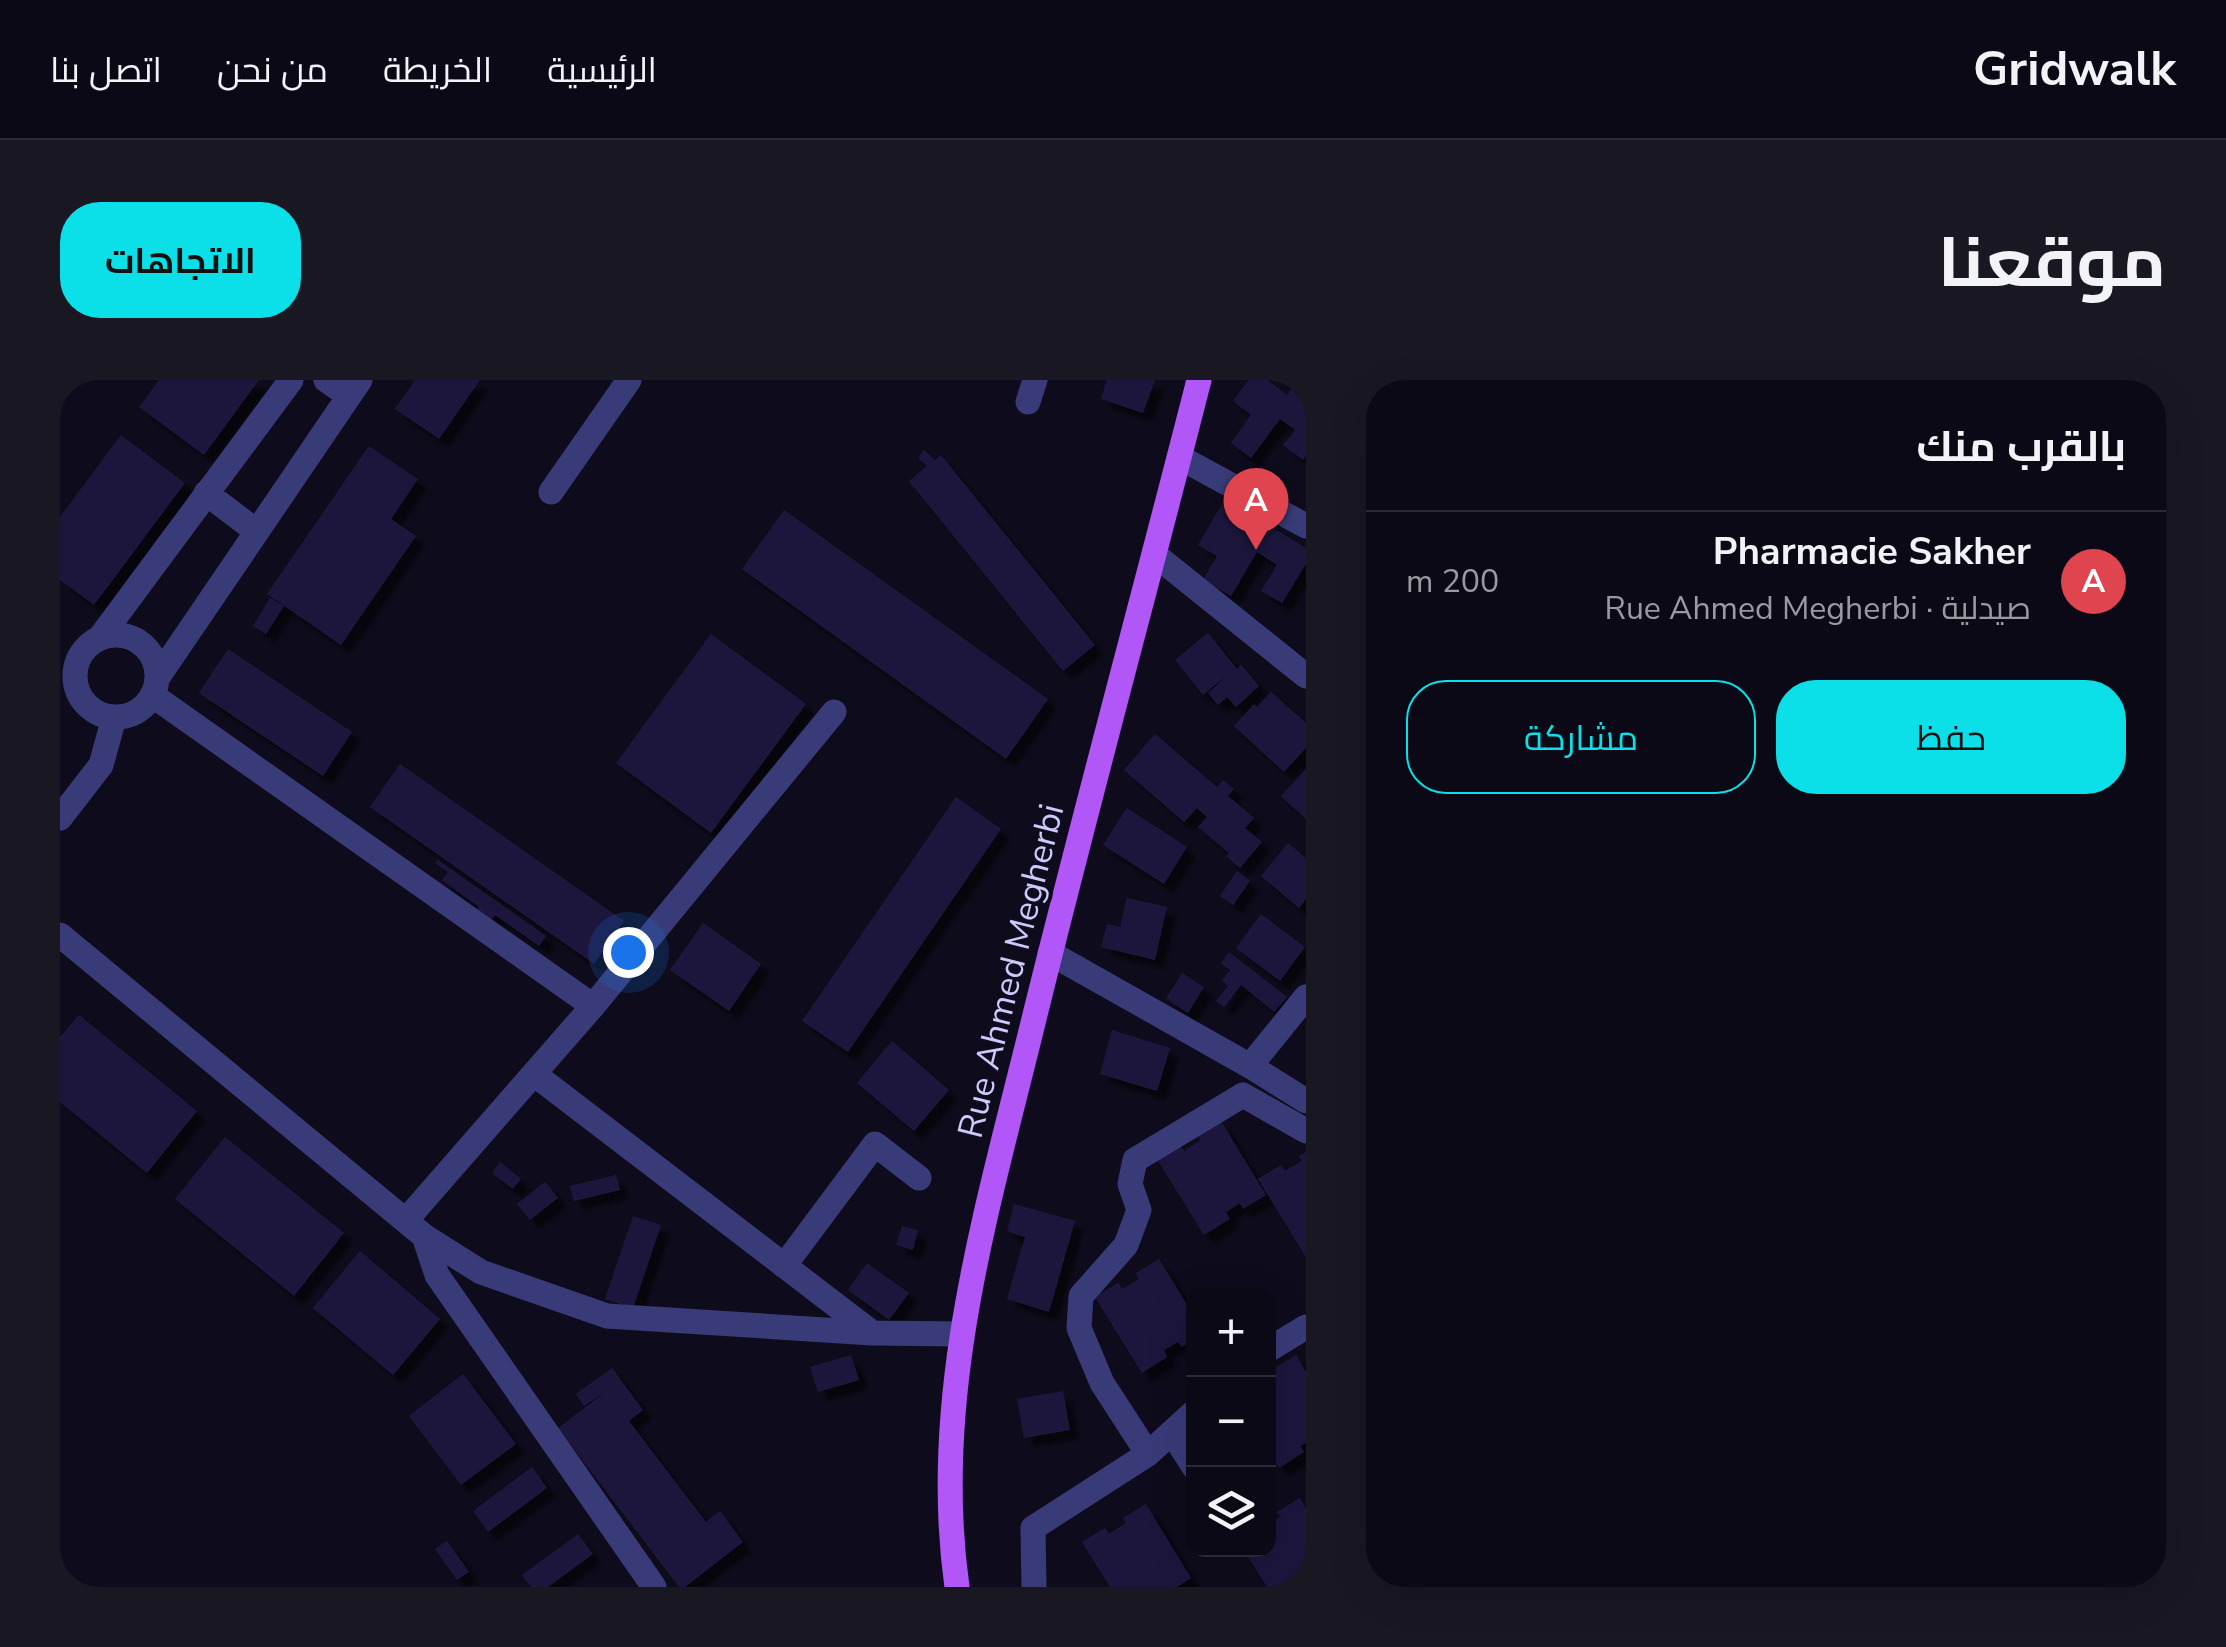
<!DOCTYPE html>
<html lang="ar">
<meta charset="utf-8">
<style>
:root{--surface:#0a0915;--page:#181722;--text:#f1f3f6;--muted:#999aa0;--line:#2a2a34;--accent:#0bdfe7}
body{margin:0;font-family:"Nunito Sans",Cairo,sans-serif;background:var(--page);color:var(--text);direction:rtl}
.controls{position:absolute;right:30px;bottom:30px;display:grid;overflow:hidden;border-radius:20px;box-shadow:0 10px 40px #0002}
.controls button{width:90px;height:90px;display:grid;place-items:center;padding:0;border:0;border-bottom:2px solid var(--line);background:var(--surface);color:var(--text);font:50px sans-serif}
.you{position:absolute;left:568px;top:572px;width:35px;height:35px;margin:-25px;border:8px solid #fff;border-radius:50%;background:#1a73e8;box-shadow:0 0 0 15px #1a73e833}
.badge{display:grid;place-items:center;width:65px;height:65px;border-radius:50%;background:var(--accent);color:#fff;font-size:32px;font-weight:700}
.pin{position:absolute;translate:-50% -82px;filter:drop-shadow(0 2px 5px #0008)}
.pin::after{content:'';position:absolute;top:52px;width:35px;height:30px;background:inherit;clip-path:polygon(0 0,100% 0,50% 100%)}
.list{margin:0;padding:0;list-style:none}
h2{display:flex;justify-content:space-between;align-items:center;height:130px;margin:0;padding:0 40px;font-size:42px}
h2 small{font-size:32px;font-weight:400;color:var(--muted)}
.list li{display:grid;grid-template-columns:65px 1fr auto;gap:30px;align-items:center;box-sizing:border-box;height:140px;padding:0 40px;border-top:2px solid var(--line)}
.list b{display:block;font-size:38px;white-space:nowrap}
.list p{margin:0;font-size:32px;white-space:nowrap;color:var(--muted)}
.list em{font-size:32px;font-style:normal;color:var(--muted)}
.actions{display:flex;gap:20px;padding:30px 40px}
.actions a{flex:1;padding:22px 0;border:2px solid var(--accent);border-radius:40px;text-align:center;font-size:35px;color:var(--accent)}
.actions .main{background:var(--accent);color:#111}
.icon{flex:none;width:55px;height:55px;fill:none;stroke:currentColor;stroke-width:2;stroke-linecap:round;stroke-linejoin:round}
.map{position:relative;flex:none;width:1246px;height:1207px;overflow:hidden;direction:ltr;border-radius:40px}
header{display:flex;align-items:center;gap:60px;box-sizing:border-box;height:140px;padding:0 50px;background:var(--surface);border-bottom:2px solid var(--line)}
header strong{font-size:48px}
nav{display:flex;gap:55px;margin-inline-start:auto;font-size:35px}
.intro{display:flex;align-items:center;justify-content:space-between;box-sizing:border-box;height:240px;padding:0 60px}
h1{margin:0;font-size:70px}
.button{padding:25px 45px;border-radius:40px;background:var(--accent);color:#111;font-size:35px;font-weight:700}
main{display:flex;gap:60px;padding:0 60px}
aside{flex:1;background:var(--surface);border-radius:40px;box-shadow:0 10px 40px #0002}
.map>svg:first-child{display:block}
.building{fill:#1e193c;filter:url(#shadow)}
.lines{fill:none;stroke-linecap:round;stroke-linejoin:round}
.minor{stroke:#393b79;stroke-width:25}
.major{stroke:#b156f7;stroke-width:25}
.labels{text-anchor:middle;dominant-baseline:central;stroke-width:8;stroke-linejoin:round;paint-order:stroke}
.street-label{font-size:35px;fill:#cccafc;stroke:#0e0c1c}
</style>
<header>
<strong>Gridwalk</strong>
<nav><a>الرئيسية</a><a>الخريطة</a><a>من نحن</a><a>اتصل بنا</a></nav>
</header>
<div class="intro"><h1>موقعنا</h1><a class="button">الاتجاهات</a></div>
<main>
<aside>
<h2>بالقرب منك<small></small></h2>
<ul class="list">
<li><span class="badge" style="background:#e0444e">A</span><div><b>Pharmacie Sakher</b><p>صيدلية · Rue Ahmed Megherbi</p></div><em>200 m</em></li>
</ul>
<div class="actions"><a class="main">حفظ</a><a>مشاركة</a></div>
</aside>
<div class="map">
<svg width="1246" height="1207" viewBox="0 0 1246 1207">
<defs>
<filter id="shadow"><feDropShadow dx="9" dy="9" stdDeviation="2.5" flood-color="#0009"/></filter>
</defs>
<rect width="100%" height="100%" fill="#0e0c1c"/>
<path class="building" d="M99 0H199L144 75 79 27Z
M355 0H420L379 59 335 29Z
M1047 0H1095L1083 33 1041 19Z
M1189 0H1207L1227 15 1239 0 1246 2V76L1243 80 1223 65 1235 50 1220 39 1191 78 1171 63 1191 35 1173 21Z
M61 55 125 103 34 225 0 200V137Z
M309 66 358 99 331 139 356 156 281 265 207 214Z
M864 70 875 80 881 75 1035 265 1003 291 849 101 867 86 858 78Z
M1165 119 1246 168V184L1222 223 1201 211 1217 185 1197 172 1171 216 1143 200 1157 176 1138 165Z
M724 130 988 319 946 379 682 189Z
M210 218 224 226 206 254 193 246Z
M1148 253 1177 289 1181 285 1199 306 1176 327 1167 317 1158 325 1148 313 1171 292 1143 315 1115 280Z
M651 254 746 324 651 453 556 383Z
M168 269 292 352 263 396 139 313Z
M1211 312 1246 343V368L1224 392 1174 346 1194 324 1197 327Z
M1095 354 1157 407 1163 400 1174 409 1168 416 1194 438 1185 448 1202 462 1180 488 1166 476 1169 473 1138 447 1147 437 1137 428 1124 442 1064 390Z
M340 384 564 541 534 584 310 427Z
M1246 389V439L1221 416Z
M896 417 941 449 788 672 742 641Z
M1067 428 1127 467 1104 504 1043 465Z
M1228 463 1246 478V519L1239 528 1201 496Z
M378 480 486 556 479 566 435 535 431 541 416 531 419 527 382 500 388 492 375 483Z
M1177 491 1190 501 1173 525 1160 516Z
M1067 518 1107 527 1095 580 1041 567 1047 544 1060 547Z
M1201 534 1245 567 1220 601 1176 568Z
M643 543 701 584 669 631 610 590Z
M1169 572 1227 617 1214 632 1181 605 1164 627 1156 621 1168 606 1162 600 1170 590 1161 583Z
M1122 593 1144 607 1128 633 1106 619Z
M19 635 137 731 87 793 0 722V657Z
M1052 650 1110 668 1097 711 1040 694Z
M832 661 889 710 854 751 797 703Z
M1161 741 1206 815 1183 829 1180 823 1166 832 1170 839 1144 855 1097 779 1120 765 1124 771 1141 760 1138 755Z
M165 757 284 853 234 916 115 819Z
M1246 772V877L1198 799 1221 785 1225 791 1242 781 1239 776Z
M440 782 461 799 453 809 432 793Z
M556 795 560 810 514 821 510 806Z
M485 802 498 818 470 840 457 824Z
M954 824 1015 841 989 932 947 919 965 857 947 851Z
M573 836 601 845 573 928 545 919Z
M842 846 858 850 853 870 836 865Z
M300 871 380 939 333 995 253 928Z
M1099 879 1134 936V960L1122 967 1118 962 1104 970 1107 977 1082 993 1035 917 1058 903 1062 909 1079 899 1076 893Z
M807 883 849 913 829 940 788 910Z
M791 975 799 1000 758 1012 750 987Z
M1236 975 1246 992V1063L1240 1066 1244 1072 1219 1088 1208 1072V999L1216 994 1213 989Z
M552 988 583 1030 569 1041 646 1142 660 1131 683 1162 625 1207H619L498 1048 548 1010 524 1026 516 1014Z
M403 994 456 1064 401 1105 349 1036Z
M1003 1011 1010 1050 964 1058 957 1019Z
M472 1087 487 1108 428 1152 413 1131Z
M1240 1118 1246 1129V1207H1207L1184 1170H1208V1144L1220 1137 1217 1132Z
M1086 1124 1131 1198 1117 1207H1050L1022 1162 1045 1148 1049 1154 1066 1143 1063 1138Z
M518 1154 533 1174 488 1207H471L462 1195Z
M387 1161 409 1192 397 1200 375 1169Z"/>
<g class="lines">
<path class="minor" d="M266 0 289 16
M968 22 975 0
M1119 77 1246 146
M491 112 569 0
M146 113 196 151
M1094 174 1246 296
M15 296a41 41 0 1 1 82 0a41 41 0 1 1-82 0Z
M39 259 231 0
M98 297 300 0
M92 315 533 626
M0 438 41 385 54 338
M0 555 364 856 421 892 547 936 812 953 901 954
M990 573 1190 686 1246 721
M1190 686 1246 617
M474 694 811 952
M347 839 533 626 774 332
M364 856 377 895 594 1207
M724 886 815 764 859 798
M1208 970 1246 947
M1113 1054 1134 1087
M1088 1074 1042 1003 1019 948 1021 916 1066 865 1079 830 1070 804 1075 780 1183 715 1246 751
M974 1207 973 1148 1088 1074 1134 1032"/>
<path class="major" d="M897 1207C870 1016 927 830 972 647 1025 431 1084 216 1139 0"/>
</g>
<g class="labels">
<g class="street-label">
<text transform="translate(951 591) rotate(-76)">Rue Ahmed Megherbi</text>
</g>
</g>
</svg>
<div class="controls">
<button>+</button>
<button>−</button>
<button><svg class="icon" aria-label="layers" viewBox="0 0 24 24"><path d="M12 4l9 5-9 5-9-5zM3 14l9 5 9-5"/></svg></button>
</div>
<div class="you"></div>
<div class="pin badge" style="left:1196px;top:170px;background:#e0444e">A</div>
</div>
</main>
